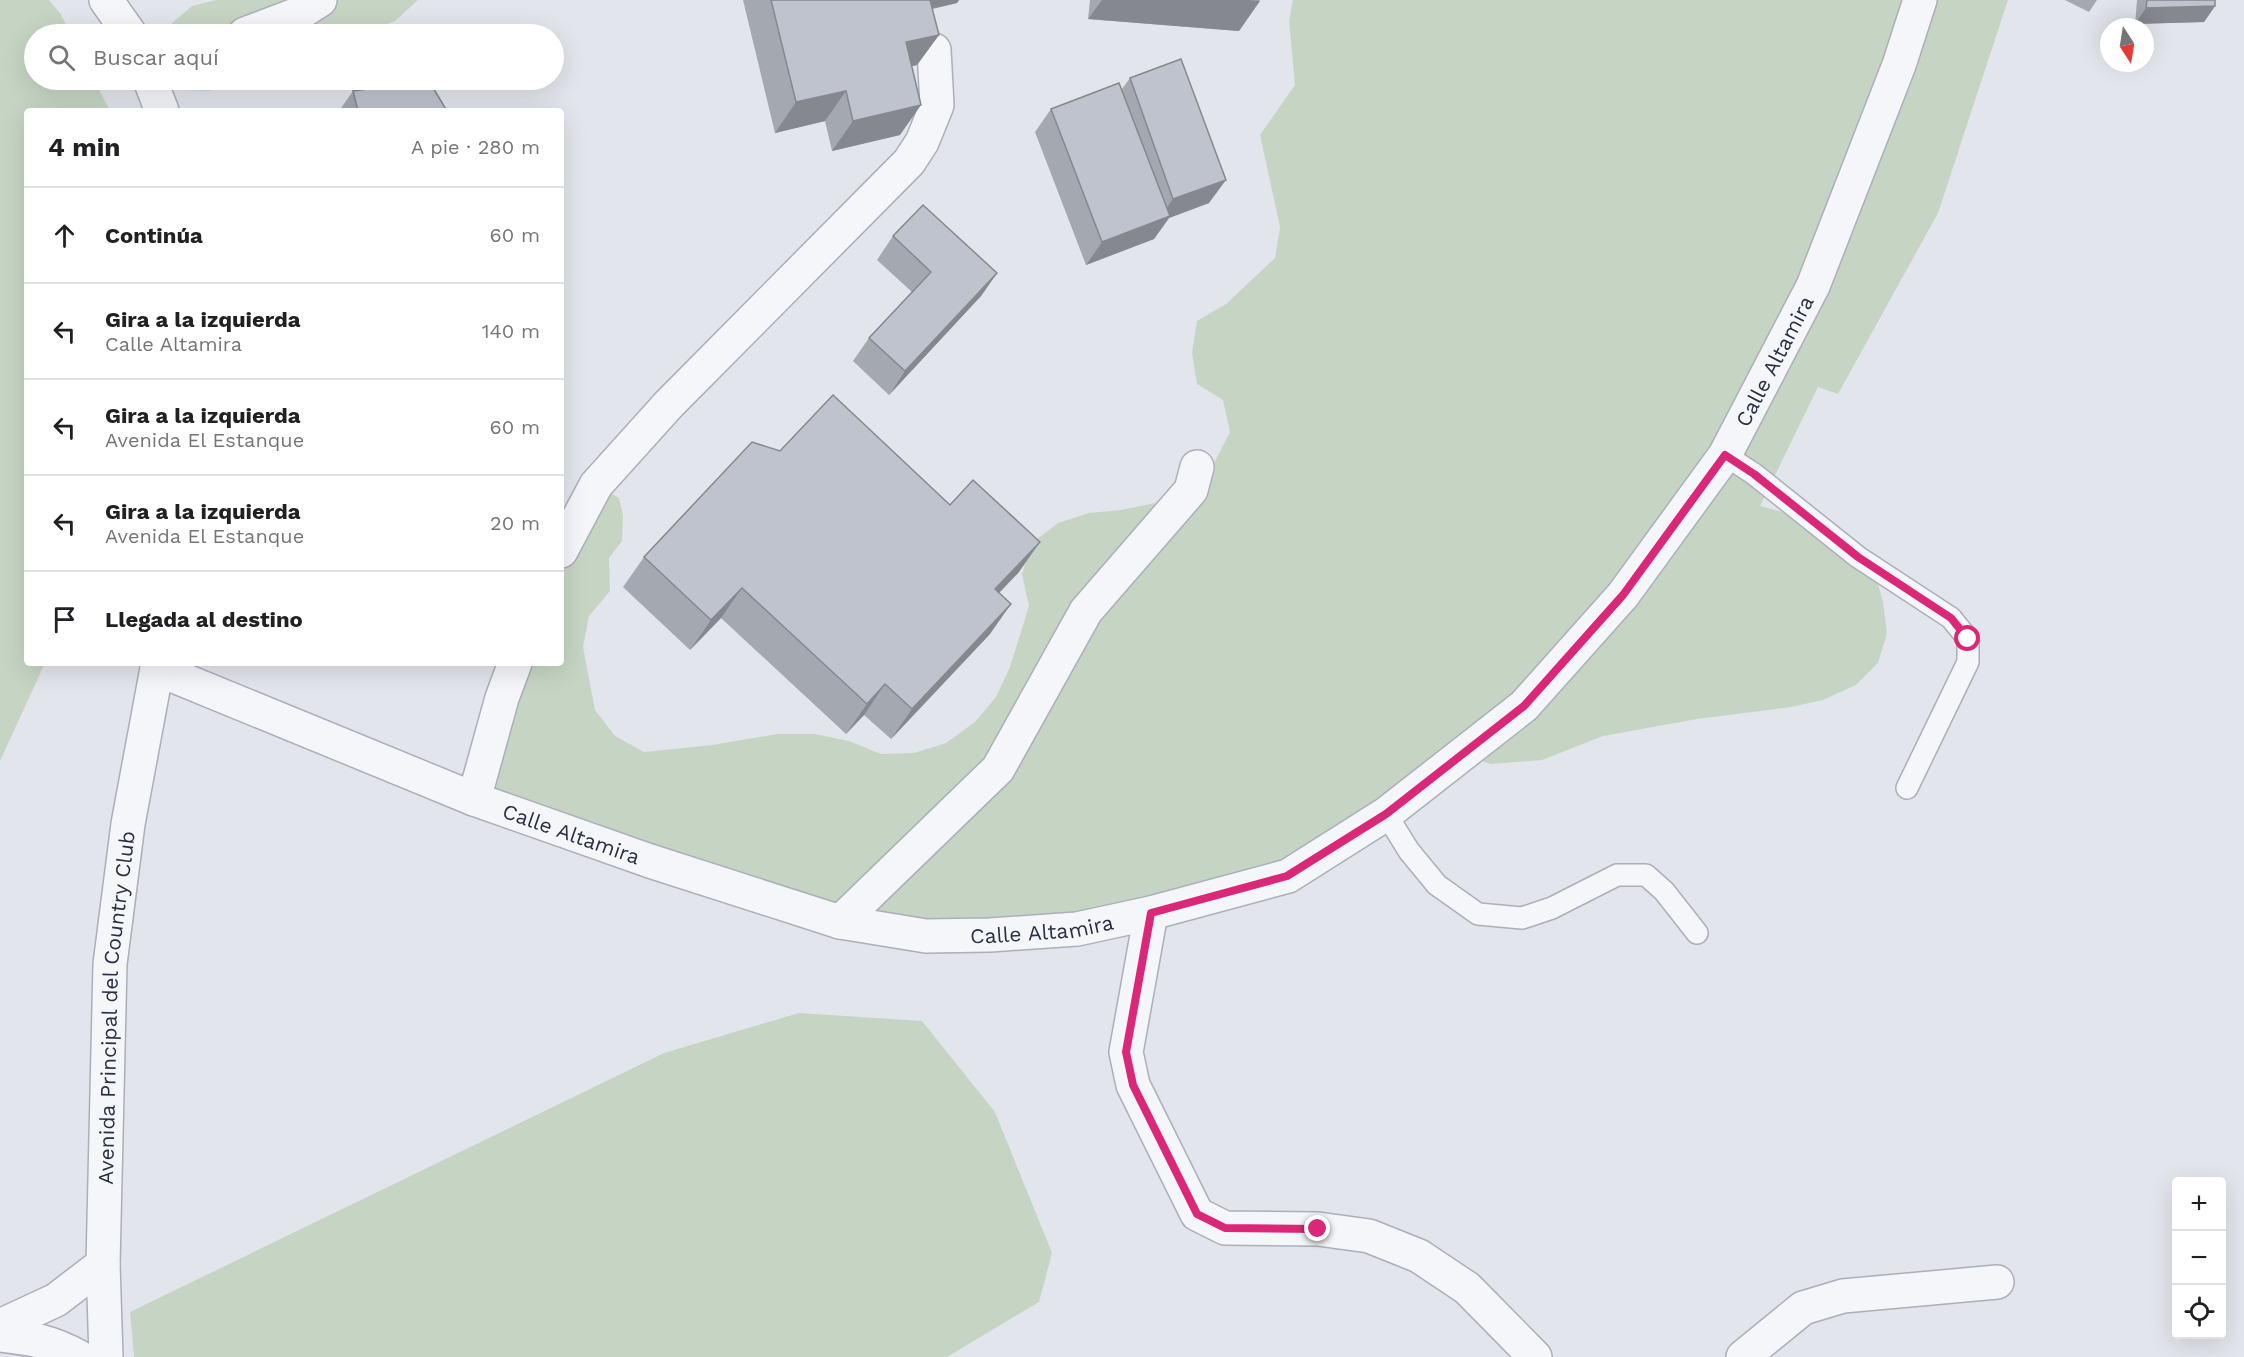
<!DOCTYPE html>
<html lang="es">
<meta charset="utf-8">
<style>
:root{--surface:#fff;--page:#f6f6f6;--text:#202124;--muted:#757577;--line:#e0e0e0}
body{margin:0;font-family:"Work Sans",sans-serif;background:var(--page);color:var(--text)}
.controls{position:absolute;right:18px;bottom:18px;display:grid;overflow:hidden;border-radius:6px;box-shadow:0 6px 24px #0002}
.controls button{width:54px;height:54px;display:grid;place-items:center;padding:0;border:0;border-bottom:2px solid var(--line);background:var(--surface);color:var(--text);font:30px sans-serif}
.compass{position:absolute;left:2100px;top:18px;width:54px;height:54px;border-radius:50%;background:var(--surface);box-shadow:0 6px 24px #0002;rotate:168deg}
.stop{position:absolute;width:18px;height:18px;margin:-14px;border:4px solid #db2777;border-radius:50%;background:#fff}
.stop.end{background:#db2777;border-color:#fff;box-shadow:0 2px 6px #0008}
.list{margin:0;padding:0;list-style:none}
h2{display:flex;justify-content:space-between;align-items:center;height:78px;margin:0;padding:0 24px;font-size:26px}
h2 small{font-size:20px;font-weight:400;color:var(--muted)}
.list li{display:grid;grid-template-columns:39px 1fr auto;gap:18px;align-items:center;box-sizing:border-box;height:96px;padding:0 24px;border-top:2px solid var(--line)}
.list b{display:block;font-size:22px;white-space:nowrap}
.list p{margin:0;font-size:20px;white-space:nowrap;color:var(--muted)}
.list em{font-size:20px;font-style:normal;color:var(--muted)}
.icon{flex:none;width:33px;height:33px;fill:none;stroke:currentColor;stroke-width:2;stroke-linecap:round;stroke-linejoin:round}
.map{position:relative;flex:none;width:2244px;height:1357px;overflow:hidden}
.search{position:absolute;background:var(--surface);box-shadow:0 6px 24px #0002;left:24px;top:24px;width:540px;height:66px;display:flex;align-items:center;gap:15px;box-sizing:border-box;padding:0 21px;border-radius:33px;color:var(--muted);font-size:22px}
.panel{position:absolute;background:var(--surface);box-shadow:0 6px 24px #0002;left:24px;top:108px;width:540px;height:558px;border-radius:6px}
.map>svg:first-child{display:block}
.green{fill:#c6d5c3}
.lines{fill:none;stroke-linecap:round;stroke-linejoin:round}
.lane-casing{stroke:#abafb9;stroke-width:24}
.street-casing{stroke:#abafb9;stroke-width:36}
.lane{stroke:#f5f6f9;stroke-width:21}
.street{stroke:#f5f6f9;stroke-width:33}
.wall{fill:#a4a8b1}
.shaded-wall{fill:#868890}
.building{fill:#bfc3ce;stroke:#868890;stroke-width:1.5}
.route{stroke:#db2777;stroke-width:8}
.labels{text-anchor:middle;dominant-baseline:central;stroke-width:5;stroke-linejoin:round;paint-order:stroke}
.street-label{font-size:21px;fill:#2a3043;stroke:#f2f4f8}
</style>
<div class="map">
<svg width="2244" height="1357" viewBox="0 0 2244 1357">
<rect width="100%" height="100%" fill="#e2e5eb"/>
<path class="green" d="M0 0H49L60 13 71 34H34V80H94L110 111H27V663H45L0 761Z
M216 0H418L395 21 362 34H171L172 23 192 6Z
M1293 0H2008L1938 213 1838 394 1818 387 1760 506 1828 524 1857 542 1874 570 1883 602 1887 633 1878 663 1856 685 1823 700 1791 707 1697 719 1603 736 1542 760 1490 764 1475 758 1288 876 1151 913 926 936 474 799 515 663H561V551L596 485 619 498 623 516 622 541 609 558 610 591 589 616 583 647 595 710 615 736 644 752 712 745 778 734H815L849 741 881 754 914 753 946 743 975 722 996 697 1010 667 1029 606 1022 574 1032 543 1058 523 1089 513 1121 510 1155 503 1185 487 1213 465 1230 432 1223 400 1197 384 1192 353 1197 321 1226 304 1275 258 1280 227 1260 135 1295 85 1289 21Z
M174 80H235L209 91 180 90Z
M799 1013 922 1021 995 1112 1052 1253 1039 1302 947 1357H134L130 1312 664 1053Z"/>
<g class="lines">
<defs>
<path id="lane" d="M1725 455 1754 474 1858 557 1951 618 1968 639V662L1907 788
M1386 814 1409 851 1437 885 1478 914 1522 918 1552 908 1617 875H1646L1664 891 1697 933"/>
<g id="street">
<path d="M106 0 130 34"/>
<path d="M245 34 298 14 320 0"/>
<path d="M150 80 162 111"/>
<path d="M561 551 596 485 669 404 909 162 922 142 937 105 934 50"/>
<path id="s1" d="M157 669 474 799 650 861 840 922 926 936 990 935 1077 929 1151 913 1288 876 1386 814 1524 706 1623 595 1725 455 1813 286 1899 65 1920 0"/>
<path d="M474 799 502 698 515 663"/>
<path d="M1151 913 1126 1052 1133 1085 1197 1214 1225 1228 1318 1229 1369 1236 1419 1256 1467 1288 1535 1357"/>
<path d="M840 922 998 769 1086 611 1191 490 1197 467"/>
<path d="M0 1326 56 1300 103 1264"/>
<path d="M0 1335C33 1339 50 1341 79 1357"/>
<path id="s2" d="M106 1357 103 1264 110 964 128 824 158 663"/>
<path d="M1743 1357 1803 1308 1843 1296 1997 1282"/>
</g>
</defs>
<use href="#lane" class="lane-casing"/>
<use href="#street" class="street-casing"/>
<use href="#lane" class="lane"/>
<use href="#street" class="street"/>
</g>
<path class="wall" d="M743 0H959L957 3 932 9 939 35 917 65 912 66 900 135 832 151 825 121 775 133Z
M1090 0H1260L1239 31 1088 19Z
M2065 0H2097L2089 12Z
M2137 0H2215V6L2204 22 2135 24Z
M1130 78 1209 203 1169 218 1154 239 1086 265 1035 132 1051 109 1122 89Z
M353 91 447 111H339Z
M893 236 997 273 981 296 889 395 853 361 869 338 912 292 877 260Z
M644 557 1019 572 999 593 990 634 891 739 864 715 846 734 721 618 690 650 623 587Z"/>
<path class="shaded-wall" d="M916 0H959L957 3 905 15Z
M1102 0H1249L1260 1 1239 31 1088 19Z
M2215 6 2204 22 2135 24 2146 8Z
M939 35 917 65 885 72 906 42Z
M846 91 825 121 775 133 796 102Z
M921 105 900 135 832 151 853 121Z
M1226 180 1209 203 1169 218 1154 239 1086 265 1102 242 1158 220 1173 199Z
M997 273 981 296 889 395 905 371Z
M1040 542 1019 572 974 619 995 589Z
M742 588 721 618 690 650 711 620Z
M1011 604 990 634 891 739 912 709Z
M885 684 864 715 846 734 867 704Z"/>
<path class="building" d="M771 0H930L939 35 906 42 921 105 853 121 846 91 796 102Z
M2147 0H2215V6L2146 8Z
M1181 59 1226 180 1173 199 1130 78Z
M429 81 447 111H358L353 91Z
M1119 83 1170 216 1102 242 1051 109Z
M923 205 997 273 905 371 869 338 931 272 893 236Z
M833 395 950 505 973 480 1040 542 995 589 1011 604 912 709 885 684 867 704 742 588 711 620 644 557 752 442 780 451Z"/>
<g class="lines">
<path class="route" d="M1318 1229 1225 1228 1197 1214 1133 1085 1126 1052 1151 913 1287 876 1386 814 1524 706 1623 595 1725 455 1754 474 1858 557 1951 618 1968 639"/>
</g>
<g class="labels">
<g class="street-label">
<text stroke="none"><textPath href="#s1" startOffset="1904">Calle Altamira</textPath></text>
<text stroke="none"><textPath href="#s1" startOffset="446">Calle Altamira</textPath></text>
<text stroke="none"><textPath href="#s1" startOffset="932">Calle Altamira</textPath></text>
<text stroke="none"><textPath href="#s2" startOffset="350">Avenida Principal del Country Club</textPath></text>
</g>
</g>
</svg>
<div class="controls">
<button>+</button>
<button>−</button>
<button><svg class="icon" aria-label="locate" viewBox="0 0 24 24"><circle cx="12" cy="12" r="6"/><path d="M12 2v4M12 18v4M2 12h4M18 12h4"/></svg></button>
</div>
<svg class="compass" viewBox="-18 -18 36 36"><path d="M0-13l5 13h-10z" fill="#e53935"/><path d="M0 13l5-13h-10z" fill="#757577"/></svg>
<div class="stop" style="left:1968px;top:639px"></div>
<div class="stop end" style="left:1318px;top:1229px"></div>
<div class="search"><svg class="icon" aria-label="search" viewBox="0 0 24 24"><circle cx="10" cy="10" r="6"/><path d="M15 15l6 6"/></svg>Buscar aquí</div>
<section class="panel">
<h2>4 min<small>A pie · 280 m</small></h2>
<ul class="list">
<li><svg class="icon" aria-label="ahead" viewBox="0 0 24 24"><path d="M12 20V5M6 11l6-6 6 6"/></svg><div><b>Continúa</b></div><em>60 m</em></li>
<li><svg class="icon" aria-label="left" viewBox="0 0 24 24"><path d="M17 20v-9H6M10 6l-5 5 5 5"/></svg><div><b>Gira a la izquierda</b><p>Calle Altamira</p></div><em>140 m</em></li>
<li><svg class="icon" aria-label="left" viewBox="0 0 24 24"><path d="M17 20v-9H6M10 6l-5 5 5 5"/></svg><div><b>Gira a la izquierda</b><p>Avenida El Estanque</p></div><em>60 m</em></li>
<li><svg class="icon" aria-label="left" viewBox="0 0 24 24"><path d="M17 20v-9H6M10 6l-5 5 5 5"/></svg><div><b>Gira a la izquierda</b><p>Avenida El Estanque</p></div><em>20 m</em></li>
<li><svg class="icon" aria-label="arrive" viewBox="0 0 24 24"><path d="M6 21V4h12l-3 4 3 4H6"/></svg><div><b>Llegada al destino</b></div></li>
</ul>
</section>
</div>
